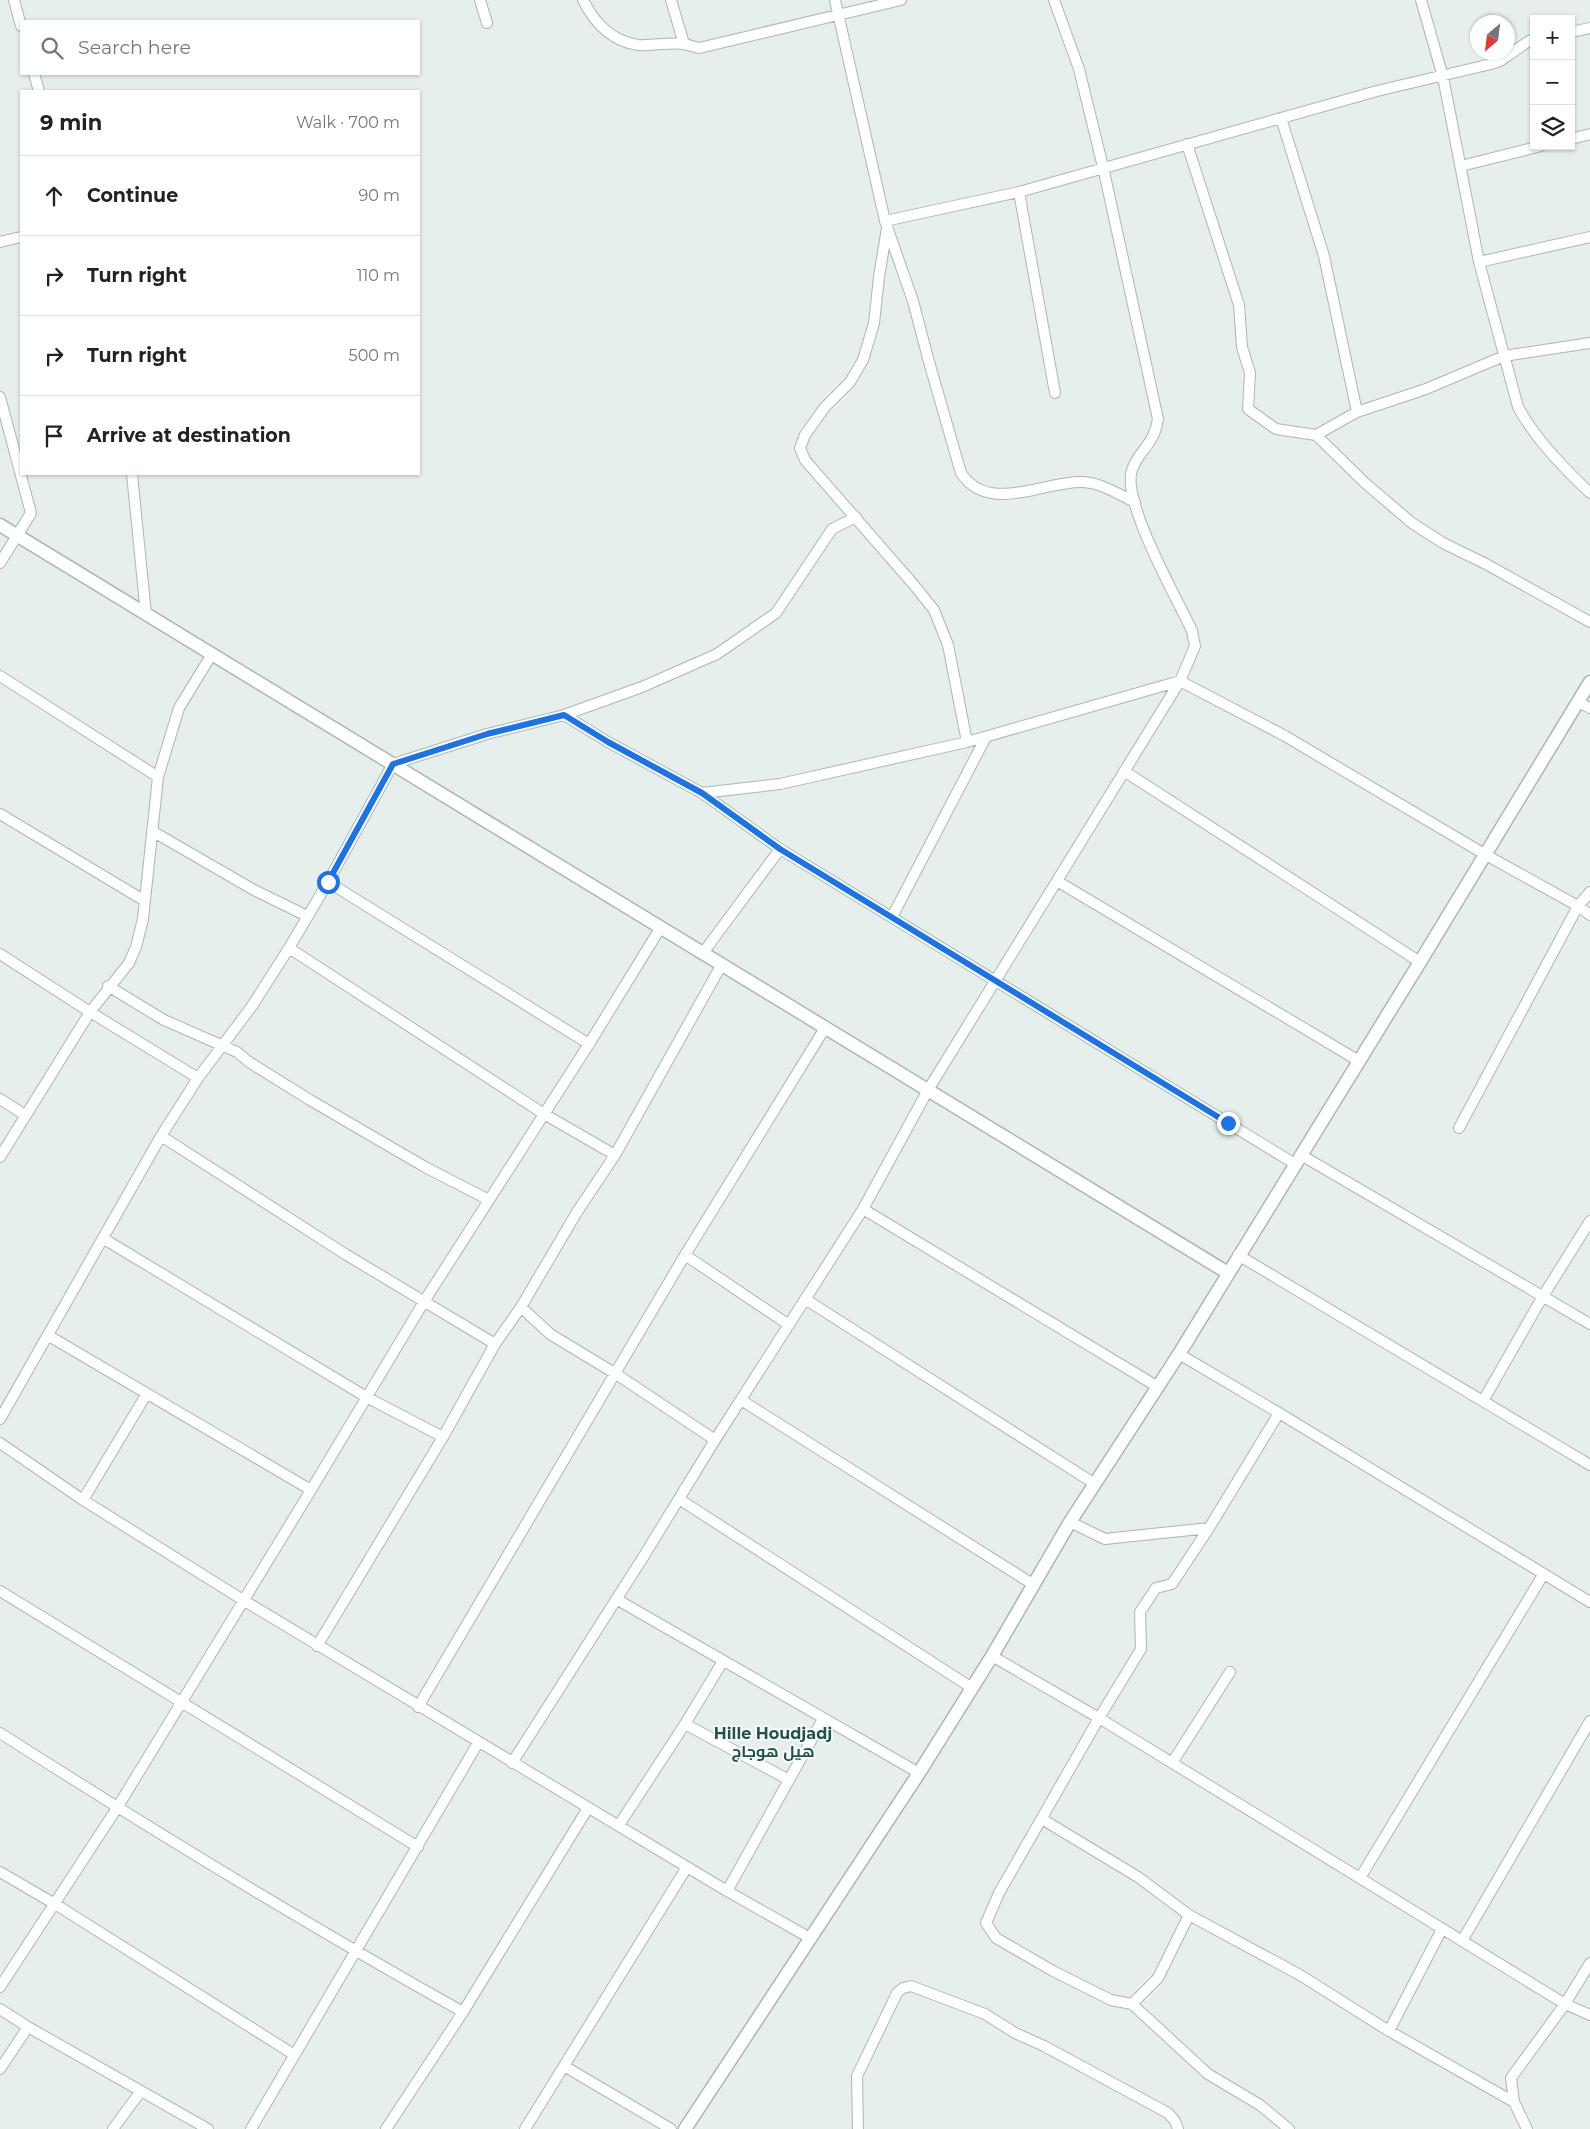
<!DOCTYPE html>
<meta charset="utf-8">
<style>
:root{--surface:#fff;--page:#f6f6f6;--text:#222;--muted:#767676;--line:#e0e0e0}
body{margin:0;font-family:Montserrat,Cairo,sans-serif;background:var(--page);color:var(--text)}
.controls{position:absolute;right:15px;top:15px;display:grid;overflow:hidden;border-radius:0px;box-shadow:0 1px 4px #0004}
.controls button{width:45px;height:45px;display:grid;place-items:center;padding:0;border:0;border-bottom:1px solid var(--line);background:var(--surface);color:var(--text);font:25px sans-serif}
.compass{position:absolute;left:1470px;top:15px;width:45px;height:45px;border-radius:50%;background:var(--surface);box-shadow:0 1px 4px #0004;rotate:208deg}
.stop{position:absolute;width:15px;height:15px;margin:-11px;border:4px solid #1a73e8;border-radius:50%;background:#fff}
.stop.end{background:#1a73e8;border-color:#fff;box-shadow:0 1px 5px #0008}
.list{margin:0;padding:0;list-style:none}
h2{display:flex;justify-content:space-between;align-items:center;height:65px;margin:0;padding:0 20px;font-size:21px}
h2 small{font-size:16px;font-weight:400;color:var(--muted)}
.list li{display:grid;grid-template-columns:32px 1fr auto;gap:15px;align-items:center;box-sizing:border-box;height:80px;padding:0 20px;border-top:1px solid var(--line)}
.list b{display:block;font-size:19px;white-space:nowrap}
.list em{font-size:16px;font-style:normal;color:var(--muted)}
.icon{flex:none;width:28px;height:28px;fill:none;stroke:currentColor;stroke-width:2;stroke-linecap:round;stroke-linejoin:round}
.map{position:relative;flex:none;width:1590px;height:2129px;overflow:hidden}
.search{position:absolute;background:var(--surface);box-shadow:0 1px 4px #0004;left:20px;top:20px;width:400px;height:55px;display:flex;align-items:center;gap:12px;box-sizing:border-box;padding:0 18px;border-radius:0px;color:var(--muted);font-size:19px}
.panel{position:absolute;background:var(--surface);box-shadow:0 1px 4px #0004;left:20px;top:90px;width:400px;height:385px;border-radius:0px}
.map>svg:first-child{display:block}
.lines{fill:none;stroke-linecap:round;stroke-linejoin:round}
.minor-casing{stroke:#a8b8b2;stroke-width:12}
.tertiary-casing{stroke:#a8b8b2;stroke-width:15}
.minor{stroke:#fff;stroke-width:10}
.tertiary{stroke:#fff;stroke-width:12}
.route{stroke:#1a73e8;stroke-width:6}
.labels{text-anchor:middle;dominant-baseline:central;stroke-width:4;stroke-linejoin:round;paint-order:stroke}
.neighbourhood-label{font-size:16px;font-weight:bold;fill:#1f5548;stroke:#f7fbf9}
</style>
<div class="map">
<svg width="1590" height="2129" viewBox="0 0 1590 2129">
<rect width="100%" height="100%" fill="#e6efeb"/>
<g class="lines">
<defs>
<path id="minor" d="M14 0 21 26
M480 0 487 23
M583 0C594 22 611 41 638 45 653 46 669 42 684 44 689 45 694 47 699 48L901 0
M671 0 684 44
M835 0 885 221 913 301 929 362 961 473C988 514 1042 482 1081 482 1100 482 1118 494 1135 502
M1421 0 1443 77 1479 262 1518 407C1536 440 1563 467 1590 493
M1571 32 1590 28
M34 74 39 91
M1281 118 1324 256 1357 412 1316 435
M1571 139 1590 134
M1187 144 1239 305 1242 347 1250 373 1248 409 1276 429 1316 435 1365 483 1412 523 1443 543 1486 564 1590 622
M1461 166 1541 146
M1019 192 1055 393
M885 221 1019 192 1377 91 1491 64 1500 61 1529 41 1534 40
M887 228 879 277 874 323 863 360 850 382 825 407 805 435 800 448 805 460 914 585 934 610 948 645 967 742
M0 242 21 237
M1479 262 1590 237
M0 397 31 513 0 563
M1357 412 1426 389 1504 356 1590 343
M132 474 146 614
M0 676 158 777
M1578 702 1590 708
M564 715 642 687 717 654 776 613 832 529 856 517
M1124 771 1420 962
M702 793 780 784 967 742 1180 681 1285 736 1486 855 1578 906 1590 915
M0 814 145 901
M152 831 254 890 307 916
M1057 881 1359 1061
M328 882 589 1044
M892 917 986 737
M289 948 544 1114 615 1155
M703 953 780 849
M0 954 90 1012 198 1078
M108 986 164 1020 237 1052 249 1062 310 1100 425 1167 489 1200
M0 1099 25 1115
M1459 1128 1578 906 1590 892
M161 1136 345 1254 495 1344
M1301 1155 1590 1324
M0 1157 90 1012 129 963 136 947 143 919 158 777 179 708 212 654
M863 1209 1158 1387
M104 1239 368 1398 443 1437
M685 1255 789 1325
M1238 1255 1590 1465
M805 1299 1095 1484
M521 1307 550 1334 616 1374 715 1440
M49 1336 311 1490
M1179 1354 1279 1413 1590 1602
M741 1400 1034 1585
M1483 1401 1543 1296 1590 1221
M0 1419 161 1136 198 1078 252 1006 289 948 328 882 393 764 487 734 564 715 608 742 702 793 780 849 1295 1164
M0 1443 83 1500 243 1600 727 1891 810 1938
M679 1499 972 1688
M83 1500 146 1395
M1070 1522 1105 1539 1209 1528 1279 1413
M0 1591 418 1847
M616 1599 919 1773
M317 1646 443 1437 495 1344 521 1307 577 1212 615 1155 722 964
M992 1656 1099 1718 1565 2004 1590 2015
M418 1707 685 1255 825 1028
M685 1724 789 1780
M0 1733C152 1830 306 1924 463 2012
M512 1763 642 1559 715 1440 863 1209 928 1090 1180 681 1195 646 1192 631C1177 598 1121 501 1132 470 1139 449 1154 446 1158 419L1103 167 1079 69 1054 0
M1172 1763 1230 1672
M1042 1819 1138 1877 1189 1915 1300 1975 1389 2031 1514 2102
M619 1825 685 1724 723 1661
M0 1872 55 1904 293 2054
M1360 1878 1543 1575
M727 1891 823 1719
M1189 1915 1158 1978 1132 2004 1111 2000 1053 1971 996 1938 986 1923 999 1893 1099 1718 1141 1649 1140 1612 1156 1588 1172 1584 1209 1528
M1462 1941 1590 1721
M0 1987 117 1808 311 1490 425 1300 589 1044 661 927
M1132 2004 1208 2074 1260 2105 1289 2129
M0 2009 28 2027 208 2129
M1389 2031 1442 1929
M564 2066 671 2129
M0 2069 28 2027
M113 2129 141 2091
M251 2129 478 1743
M386 2129 463 2012 588 1808
M525 2129 687 1867
M858 2129 857 2076 897 1993 903 1988 911 1986 985 2014 1015 2033 1044 2046 1168 2113 1175 2121 1178 2129
M1527 2129 1514 2102 1511 2078 1565 2004 1590 1963"/>
<path id="tertiary" d="M0 525 1228 1273
M685 2129 919 1773 992 1656 1070 1522 1179 1354 1420 962 1590 682"/>
</defs>
<use href="#minor" class="minor-casing"/>
<use href="#tertiary" class="tertiary-casing"/>
<use href="#minor" class="minor"/>
<use href="#tertiary" class="tertiary"/>
</g>
<g class="lines">
<path class="route" d="M328 882 393 764 487 734 564 715 608 742 702 793 780 849 1228 1123"/>
</g>
<g class="labels">
<g class="neighbourhood-label">
<text x="773" y="1733">Hille Houdjadj<tspan x="773" dy="18">هيل هوجاج</tspan></text>
</g>
</g>
</svg>
<div class="controls">
<button>+</button>
<button>−</button>
<button><svg class="icon" aria-label="layers" viewBox="0 0 24 24"><path d="M12 4l9 5-9 5-9-5zM3 14l9 5 9-5"/></svg></button>
</div>
<svg class="compass" viewBox="-18 -18 36 36"><path d="M0-13l5 13h-10z" fill="#e53935"/><path d="M0 13l5-13h-10z" fill="#767676"/></svg>
<div class="stop" style="left:328px;top:882px"></div>
<div class="stop end" style="left:1228px;top:1123px"></div>
<div class="search"><svg class="icon" aria-label="search" viewBox="0 0 24 24"><circle cx="10" cy="10" r="6"/><path d="M15 15l6 6"/></svg>Search here</div>
<section class="panel">
<h2>9 min<small>Walk · 700 m</small></h2>
<ul class="list">
<li><svg class="icon" aria-label="ahead" viewBox="0 0 24 24"><path d="M12 20V5M6 11l6-6 6 6"/></svg><div><b>Continue</b></div><em>90 m</em></li>
<li><svg class="icon" aria-label="right" viewBox="0 0 24 24"><path d="M7 20v-9h11M14 6l5 5-5 5"/></svg><div><b>Turn right</b></div><em>110 m</em></li>
<li><svg class="icon" aria-label="right" viewBox="0 0 24 24"><path d="M7 20v-9h11M14 6l5 5-5 5"/></svg><div><b>Turn right</b></div><em>500 m</em></li>
<li><svg class="icon" aria-label="arrive" viewBox="0 0 24 24"><path d="M6 21V4h12l-3 4 3 4H6"/></svg><div><b>Arrive at destination</b></div></li>
</ul>
</section>
</div>
